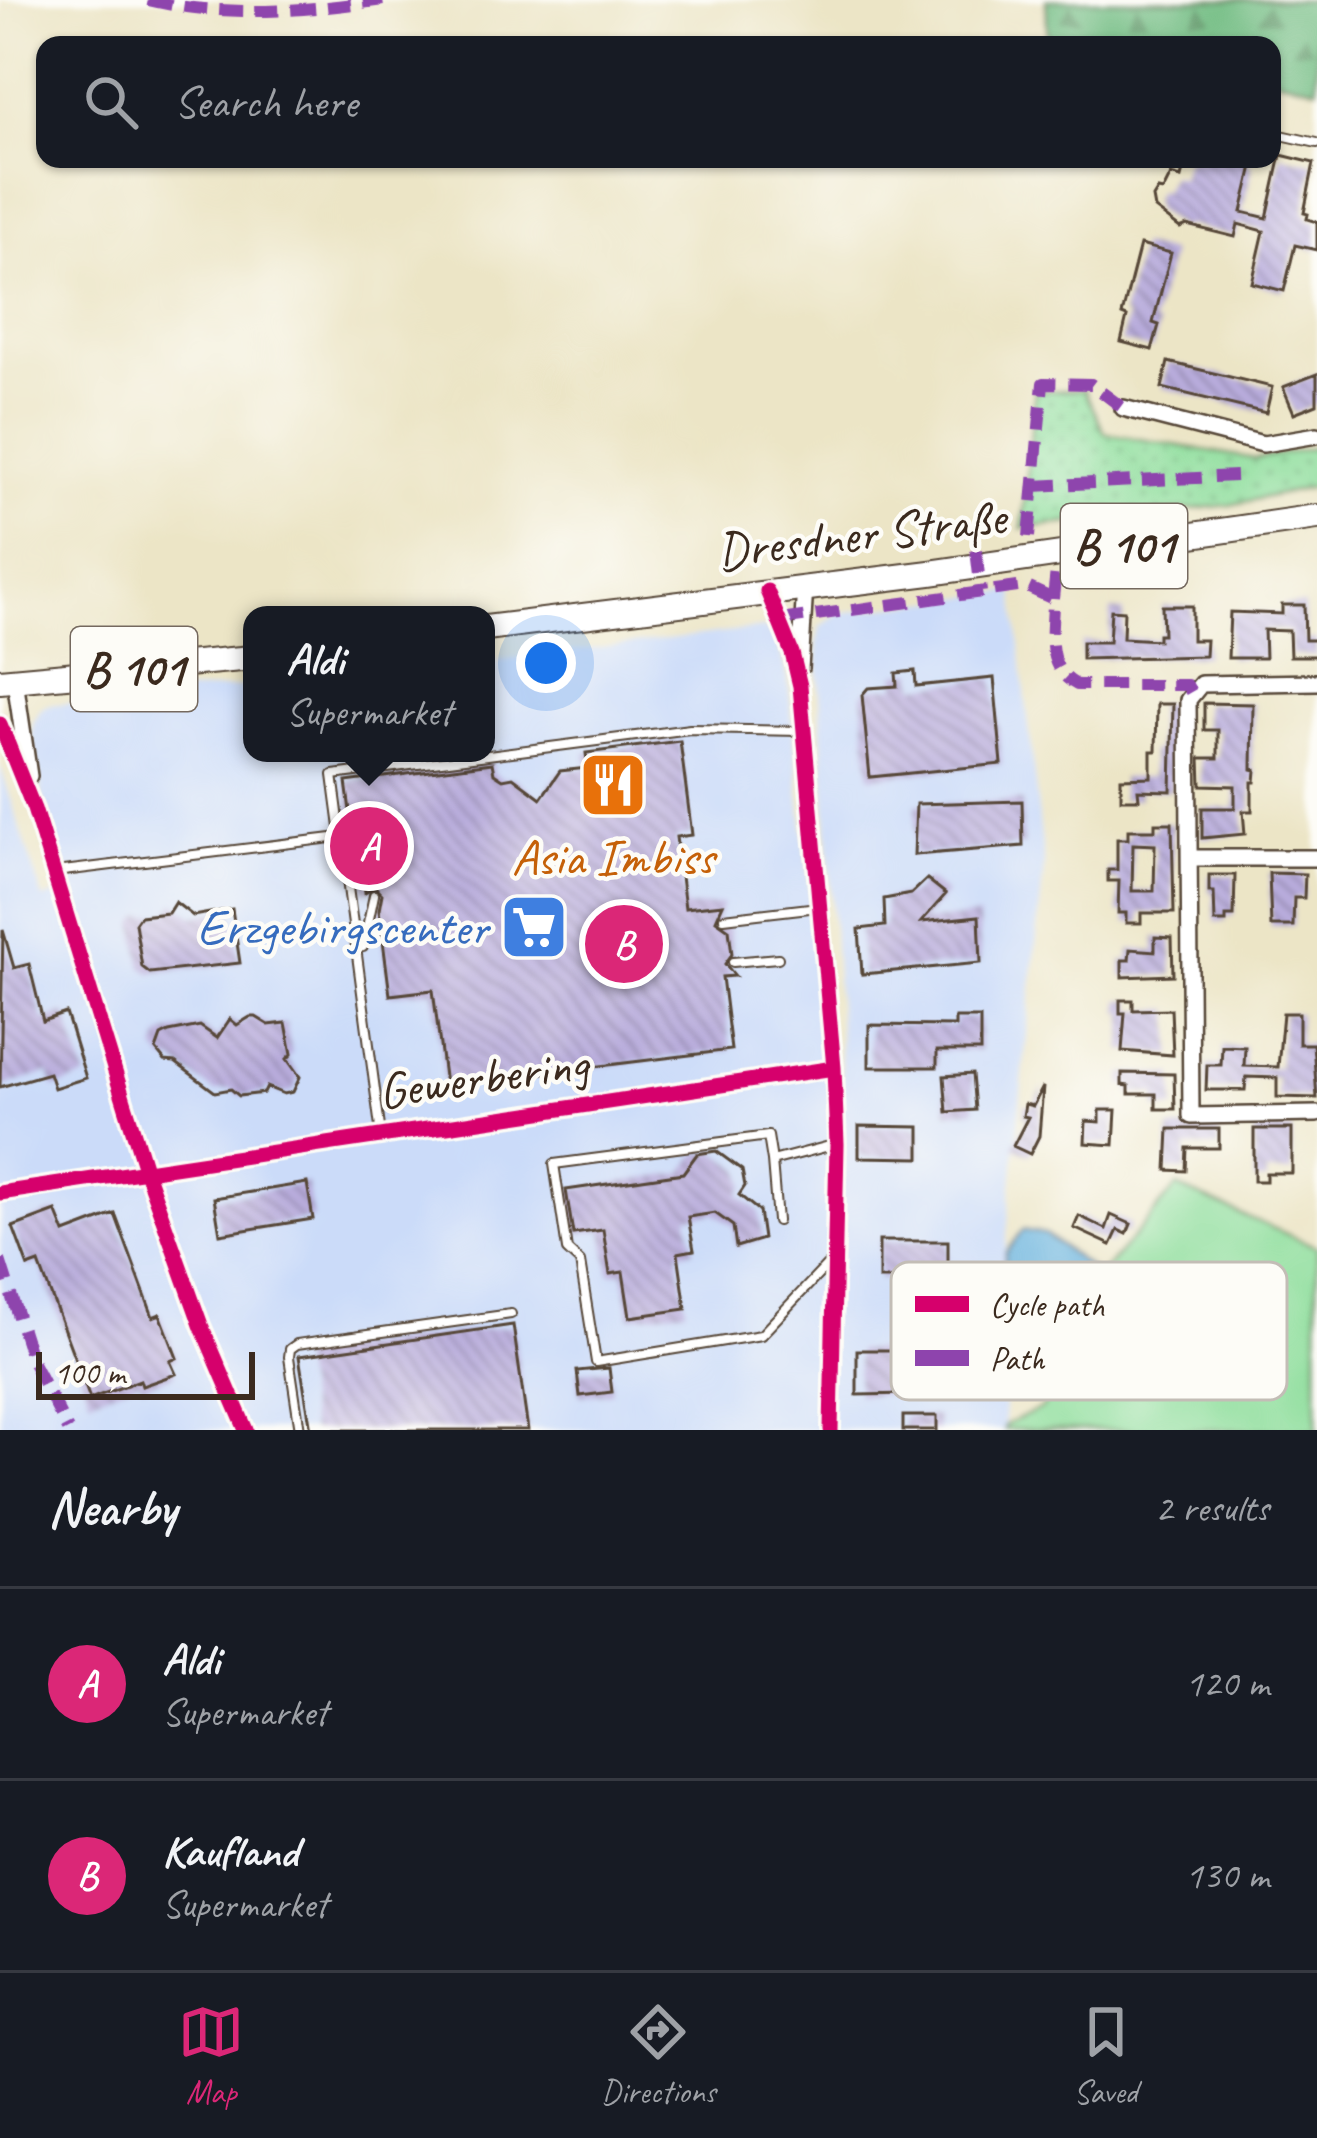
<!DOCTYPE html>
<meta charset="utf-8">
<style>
:root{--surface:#171b24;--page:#242831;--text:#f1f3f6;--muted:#9ea1a6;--line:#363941;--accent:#db2777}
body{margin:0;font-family:Caveat,sans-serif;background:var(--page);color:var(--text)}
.scale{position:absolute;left:36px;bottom:30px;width:219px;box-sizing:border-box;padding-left:12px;border:6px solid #3b2a1e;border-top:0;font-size:33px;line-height:42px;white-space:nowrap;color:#3b2a1e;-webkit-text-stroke:9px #fdfcf7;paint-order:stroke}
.you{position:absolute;left:546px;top:663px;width:42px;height:42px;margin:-30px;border:9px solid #fff;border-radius:50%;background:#1a73e8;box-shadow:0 0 0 18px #1a73e833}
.badge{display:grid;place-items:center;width:78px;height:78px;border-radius:50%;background:var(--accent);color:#fff;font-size:39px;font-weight:700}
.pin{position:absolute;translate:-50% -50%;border:6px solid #fff;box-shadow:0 3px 12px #0006}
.popup{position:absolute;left:243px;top:606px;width:252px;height:156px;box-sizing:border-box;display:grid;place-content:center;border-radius:24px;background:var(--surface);filter:drop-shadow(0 3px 9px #0005);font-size:39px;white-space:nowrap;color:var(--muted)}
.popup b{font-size:45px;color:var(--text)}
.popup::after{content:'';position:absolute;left:50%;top:100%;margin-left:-24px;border:24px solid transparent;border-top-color:var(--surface)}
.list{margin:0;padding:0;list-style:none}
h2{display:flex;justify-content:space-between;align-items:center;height:156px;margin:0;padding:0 48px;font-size:51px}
h2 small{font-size:39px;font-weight:400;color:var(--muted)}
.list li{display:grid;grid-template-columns:78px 1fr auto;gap:36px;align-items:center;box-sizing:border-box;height:192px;padding:0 48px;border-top:3px solid var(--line)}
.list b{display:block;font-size:45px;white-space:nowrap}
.list p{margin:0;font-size:39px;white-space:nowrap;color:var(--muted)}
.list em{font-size:39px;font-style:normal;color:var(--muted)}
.icon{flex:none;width:66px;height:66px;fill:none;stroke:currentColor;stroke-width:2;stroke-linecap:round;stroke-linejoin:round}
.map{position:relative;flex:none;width:1317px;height:1430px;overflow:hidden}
.search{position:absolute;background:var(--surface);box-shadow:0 3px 9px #0004;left:36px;right:36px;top:36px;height:132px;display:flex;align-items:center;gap:30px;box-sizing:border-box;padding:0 42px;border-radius:24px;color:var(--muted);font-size:45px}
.sheet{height:540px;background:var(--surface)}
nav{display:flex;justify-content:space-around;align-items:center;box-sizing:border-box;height:168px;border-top:3px solid var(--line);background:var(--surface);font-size:33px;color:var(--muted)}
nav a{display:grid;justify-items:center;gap:6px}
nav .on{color:var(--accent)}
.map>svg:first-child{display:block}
.built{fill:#cbdbf9}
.grass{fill:#8fde9d;stroke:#65845e;stroke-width:3}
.forest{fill:url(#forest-firs);stroke:#577451;stroke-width:3}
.garden{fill:url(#garden-dots);stroke:#65845e;stroke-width:3}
.water{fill:#64b0dd;stroke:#506d7e;stroke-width:3}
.building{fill:url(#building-back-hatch);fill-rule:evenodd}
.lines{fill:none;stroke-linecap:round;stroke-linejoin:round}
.service-casing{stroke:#564637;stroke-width:12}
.minor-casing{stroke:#564637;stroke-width:20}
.primary-casing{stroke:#564637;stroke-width:28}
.service{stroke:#fff;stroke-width:8}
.minor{stroke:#fff;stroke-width:15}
.primary{stroke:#fff;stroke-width:24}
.quiet{stroke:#8e44ad;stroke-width:12;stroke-dasharray:24 12;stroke-linecap:butt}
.cycleway-casing{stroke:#fdfcf7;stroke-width:22}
.cycleway{stroke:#d6006c;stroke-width:15}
.labels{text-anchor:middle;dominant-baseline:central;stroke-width:9;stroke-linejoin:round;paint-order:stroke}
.shield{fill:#fdfcf7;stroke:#75695f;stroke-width:3}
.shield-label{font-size:48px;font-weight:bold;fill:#3b2a1e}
.street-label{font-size:51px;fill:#3b2a1e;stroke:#fdfcf7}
.food-label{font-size:51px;fill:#c56008;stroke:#fdfcf7}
.shop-label{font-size:51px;fill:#366cbe;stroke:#fdfcf7;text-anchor:end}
.key{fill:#fdfcf7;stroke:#c3bdb6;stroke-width:3}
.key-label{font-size:33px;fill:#3b2a1e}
</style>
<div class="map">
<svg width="1317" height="1430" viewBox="0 0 1317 1430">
<defs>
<pattern id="forest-firs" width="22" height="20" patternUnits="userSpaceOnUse" patternTransform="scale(3)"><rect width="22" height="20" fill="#73bd84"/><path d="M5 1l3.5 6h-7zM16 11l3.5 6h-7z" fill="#609a6b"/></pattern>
<pattern id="garden-dots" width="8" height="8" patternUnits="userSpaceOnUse" patternTransform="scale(3)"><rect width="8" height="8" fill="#8fde9d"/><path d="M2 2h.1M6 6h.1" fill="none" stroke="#7cbf87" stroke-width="1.8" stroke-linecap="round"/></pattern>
<pattern id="building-back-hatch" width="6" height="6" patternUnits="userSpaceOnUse" patternTransform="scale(3)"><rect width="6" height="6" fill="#b8acdc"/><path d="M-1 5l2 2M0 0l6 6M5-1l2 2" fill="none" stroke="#978cb2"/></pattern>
</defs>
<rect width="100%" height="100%" fill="#fdfcf7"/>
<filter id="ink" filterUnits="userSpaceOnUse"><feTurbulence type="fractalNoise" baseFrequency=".00833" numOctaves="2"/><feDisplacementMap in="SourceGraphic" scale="24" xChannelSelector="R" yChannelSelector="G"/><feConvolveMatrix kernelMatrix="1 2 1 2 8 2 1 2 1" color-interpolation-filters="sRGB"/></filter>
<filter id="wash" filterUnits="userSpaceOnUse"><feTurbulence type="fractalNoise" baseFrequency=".004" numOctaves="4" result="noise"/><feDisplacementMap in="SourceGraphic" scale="48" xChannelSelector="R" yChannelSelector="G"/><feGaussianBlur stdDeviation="2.7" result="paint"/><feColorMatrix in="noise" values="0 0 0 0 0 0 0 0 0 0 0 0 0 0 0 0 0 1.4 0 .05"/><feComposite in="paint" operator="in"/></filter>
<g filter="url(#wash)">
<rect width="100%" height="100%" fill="#ece5c6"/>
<path class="built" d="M1014 591 1044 865 1005 1253 1004 1430H78L74 1423 57 1430H0V765L43 899 69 890 42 794 32 735 33 723 41 709 47 705 252 686V753H486V662L764 628 777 641 788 679 825 1037 843 1098 817 642 820 627 839 613Z"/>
<path class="grass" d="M1177 1187 1317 1247V1430H1004L1005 1425 1042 1408 1076 1315 1099 1276Z"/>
<path class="forest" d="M1046 0H1317V88L1272 77V45H1048Z"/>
<path class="garden" d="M1084 390 1105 433 1255 459 1317 447V486L1230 505 1022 528 1035 391Z"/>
<path class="water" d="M1023 1230 1045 1234 1099 1275 1076 1315 1005 1298V1253Z"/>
<g id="blocks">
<path class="building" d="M1281 155 1314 163 1304 213 1308 214 1307 219 1317 222V250L1295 245 1284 291 1252 283 1264 231 1238 224 1235 237 1187 225 1180 228 1155 209 1153 198 1158 190 1163 191 1171 175 1181 178 1186 159H1249L1248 165 1253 166 1242 212 1267 218Z
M1140 245 1171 253 1153 323 1159 325 1152 350 1121 342 1127 317 1122 315Z
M1168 362 1272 387 1266 413 1162 388Z
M1317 374V404L1294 413 1283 387Z
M1282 605H1304L1305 640H1316V656H1290L1289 631 1264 630 1265 658H1228L1230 612 1282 614Z
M1162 606H1192V640H1206L1205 656 1082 659V642H1109L1111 610 1124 611 1123 638 1158 640V634H1163Z
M915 671 916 686 994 678 1002 764 870 777 862 695 868 688 897 686 896 673Z
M1204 703 1253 704 1252 769 1256 770 1255 782H1252V811H1243L1245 834 1202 838V808H1235V786L1201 785 1200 758H1218V730H1204Z
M1157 704H1173L1171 791 1138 790 1139 799H1121V778L1151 777V751H1156Z
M680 741 692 835 676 837 685 908 723 904 716 920 729 929 732 954 725 964 735 976 722 977 731 1050 445 1085 433 990 390 995 379 910 382 894 375 887 365 893 364 882 360 883 346 782 492 763 494 773 503 779 513 777 541 798 560 771 588 768 586 753Z
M1022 801 1023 846 914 855 916 804Z
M1155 823H1172L1174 913H1141V923H1126V913H1118L1119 881H1108V870H1117V839H1128V830H1155ZM1133 844 1155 845 1154 891H1132Z
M1269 873 1305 874 1304 898H1294L1293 926H1271Z
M1209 875H1235L1234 916H1226V922H1215L1214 892H1209Z
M927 879 946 894 921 922 979 916 981 963 862 974 859 929 885 926 884 899 911 894Z
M175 902 193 916 232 909 240 963 150 973 142 967 135 923 140 916 168 913Z
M3 930 14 968 29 964 43 1021 66 1013 86 1078 54 1088 49 1073 0 1087Z
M1155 937 1172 938 1173 975 1122 977V960H1129L1130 949 1155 951Z
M1120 1000H1133V1010L1171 1009 1173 1055 1122 1051 1125 1013H1120Z
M1283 1013H1299V1044H1313L1317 1098 1277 1097V1078L1246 1077 1245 1090H1206L1207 1065H1221L1222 1046 1245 1047 1244 1066 1278 1067Z
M250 1017H256L269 1025 286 1023 292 1054 287 1059 300 1077 293 1092 284 1094 267 1087 264 1093 239 1096 231 1089 215 1092 175 1062 165 1061 156 1050 161 1036 169 1032 200 1026 217 1038 230 1019 237 1025Z
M955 1018H980V1051H937V1067H869V1025L955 1026Z
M1122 1073 1174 1074 1175 1109H1156V1094H1129V1086L1122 1085Z
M972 1074 975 1110 947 1112 944 1076Z
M1043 1087 1039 1136 1030 1154 1013 1146 1028 1117 1023 1116 1025 1104 1033 1106Z
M1100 1110H1116L1114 1145 1085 1143 1086 1121 1100 1122Z
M859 1126 920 1127V1158L859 1157Z
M1169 1129H1219V1148H1187L1186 1171 1167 1170Z
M1254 1129H1292V1173H1266V1181H1254Z
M716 1151 742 1170 745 1186 739 1195 759 1211 763 1239 736 1247 733 1226 715 1213 688 1217 694 1250 678 1253 686 1309 630 1317 623 1272 610 1274 603 1230 573 1234 566 1190 683 1173 697 1154Z
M307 1183 313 1219 220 1234 214 1198Z
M56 1211 65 1233 115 1214 153 1317 160 1314 177 1358 170 1361 176 1374 142 1386 140 1380 90 1399 39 1263 28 1267 13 1227Z
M1111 1215 1131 1224 1127 1234 1118 1230 1111 1245 1074 1228 1079 1216 1106 1229Z
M879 1241H948V1279H879Z
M513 1325 528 1430H311L299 1356Z
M857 1350H909L910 1394 857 1395Z
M609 1368 612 1392 580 1396 577 1371Z
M903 1416H937V1430H903Z"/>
</g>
</g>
<g filter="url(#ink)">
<use href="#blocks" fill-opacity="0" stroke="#564637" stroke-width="3"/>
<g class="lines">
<defs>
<path id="service" d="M1272 133 1317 143
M55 872 340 837
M724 918 818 907
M355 949 363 947 374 895
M733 962 778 958
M381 1135 333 775 690 729 801 731
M772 1161 777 1221
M834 1258 761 1335 596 1362 580 1262 567 1250 554 1164 768 1136 772 1161 837 1144
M300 1430 289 1357 290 1349 297 1344 511 1314"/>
<path id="minor" d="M1123 408 1263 444 1317 435
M767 591 792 653 800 686 834 1068 837 1144 831 1430
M800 669 805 586
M15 680 29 776
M1317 682 1201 684 1188 700 1191 1116 1317 1114
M0 724 34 809 145 1169 201 1325 246 1430
M1191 858H1317
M0 1193 834 1068"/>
<path id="primary" d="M486 628 930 573 1317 517
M0 681 252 658"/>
</defs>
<use href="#service" class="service-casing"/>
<use href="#minor" class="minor-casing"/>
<use href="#primary" class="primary-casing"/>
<use href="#service" class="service"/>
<use href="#minor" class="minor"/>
<use href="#primary" class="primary"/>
<path class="quiet" d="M148 0C224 18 306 11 383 0
M1034 486 1236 476
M1029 537 1043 383 1091 384 1123 408
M976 550 981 592
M1053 599 1056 570
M780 620 1025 586 1053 599C1053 633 1043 667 1077 685H1187L1191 692
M0 1260 32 1361 68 1430"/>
<defs>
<path id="cycleway" d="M767 591 792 653 800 686 834 1068 837 1144 831 1430
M0 724 34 809 145 1169 201 1325 246 1430
M0 1193 834 1068"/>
</defs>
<use href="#cycleway" class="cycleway-casing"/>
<use href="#cycleway" class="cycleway"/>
</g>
</g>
<defs>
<symbol id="restaurant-square" viewBox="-11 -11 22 22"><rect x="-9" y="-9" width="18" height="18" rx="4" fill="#e8710a" stroke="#fdfcf7"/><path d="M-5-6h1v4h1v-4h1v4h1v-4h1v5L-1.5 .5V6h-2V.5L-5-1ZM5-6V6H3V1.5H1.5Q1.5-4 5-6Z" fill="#fff"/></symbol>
<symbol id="supermarket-square" viewBox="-11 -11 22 22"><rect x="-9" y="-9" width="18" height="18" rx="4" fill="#3f7fe0" stroke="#fdfcf7"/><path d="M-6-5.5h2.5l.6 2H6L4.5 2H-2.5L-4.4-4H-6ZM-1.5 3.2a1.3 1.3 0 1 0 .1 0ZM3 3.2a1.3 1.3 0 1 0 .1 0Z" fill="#fff"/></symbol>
</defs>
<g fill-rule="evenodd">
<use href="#restaurant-square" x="575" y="747" width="76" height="76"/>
<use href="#supermarket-square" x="496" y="889" width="76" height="76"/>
</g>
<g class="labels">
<g class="shield">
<rect x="1061" y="504" width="126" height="84" rx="9"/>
<rect x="71" y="627" width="126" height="84" rx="9"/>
</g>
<g class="shield-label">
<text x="1124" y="546">B 101</text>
<text x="134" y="669">B 101</text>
</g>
<g class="street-label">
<text transform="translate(861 534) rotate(-7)">Dresdner Straße</text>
<text transform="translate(483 1077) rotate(-8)">Gewerbering</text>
</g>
<g class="food-label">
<text x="613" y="857">Asia Imbiss</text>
</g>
<g class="shop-label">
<text x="488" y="927">Erzgebirgscenter</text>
</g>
</g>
<rect x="891" y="1262" width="396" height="138" rx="18" class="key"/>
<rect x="915" y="1296" width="54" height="16" fill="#d6006c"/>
<rect x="915" y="1350" width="54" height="16" fill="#8e44ad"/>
<g class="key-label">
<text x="990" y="1316">Cycle path</text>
<text x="990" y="1370">Path</text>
</g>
</svg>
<div class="scale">100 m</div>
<div class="you"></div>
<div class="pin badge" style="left:369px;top:846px">A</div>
<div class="popup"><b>Aldi</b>Supermarket</div>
<div class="pin badge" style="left:624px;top:944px">B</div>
<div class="search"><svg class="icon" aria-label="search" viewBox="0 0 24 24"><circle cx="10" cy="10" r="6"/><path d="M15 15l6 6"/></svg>Search here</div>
</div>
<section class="sheet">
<h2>Nearby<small>2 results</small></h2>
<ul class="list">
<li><span class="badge">A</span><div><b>Aldi</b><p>Supermarket</p></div><em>120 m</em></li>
<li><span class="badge">B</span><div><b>Kaufland</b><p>Supermarket</p></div><em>130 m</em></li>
</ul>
</section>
<nav>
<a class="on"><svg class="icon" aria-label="map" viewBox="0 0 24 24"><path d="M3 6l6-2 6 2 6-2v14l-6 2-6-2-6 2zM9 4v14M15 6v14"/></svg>Map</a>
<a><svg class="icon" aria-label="directions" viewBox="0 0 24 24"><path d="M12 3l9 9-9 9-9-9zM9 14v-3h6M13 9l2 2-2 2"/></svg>Directions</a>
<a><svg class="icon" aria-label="saved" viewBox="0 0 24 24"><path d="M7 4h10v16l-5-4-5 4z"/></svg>Saved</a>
</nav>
